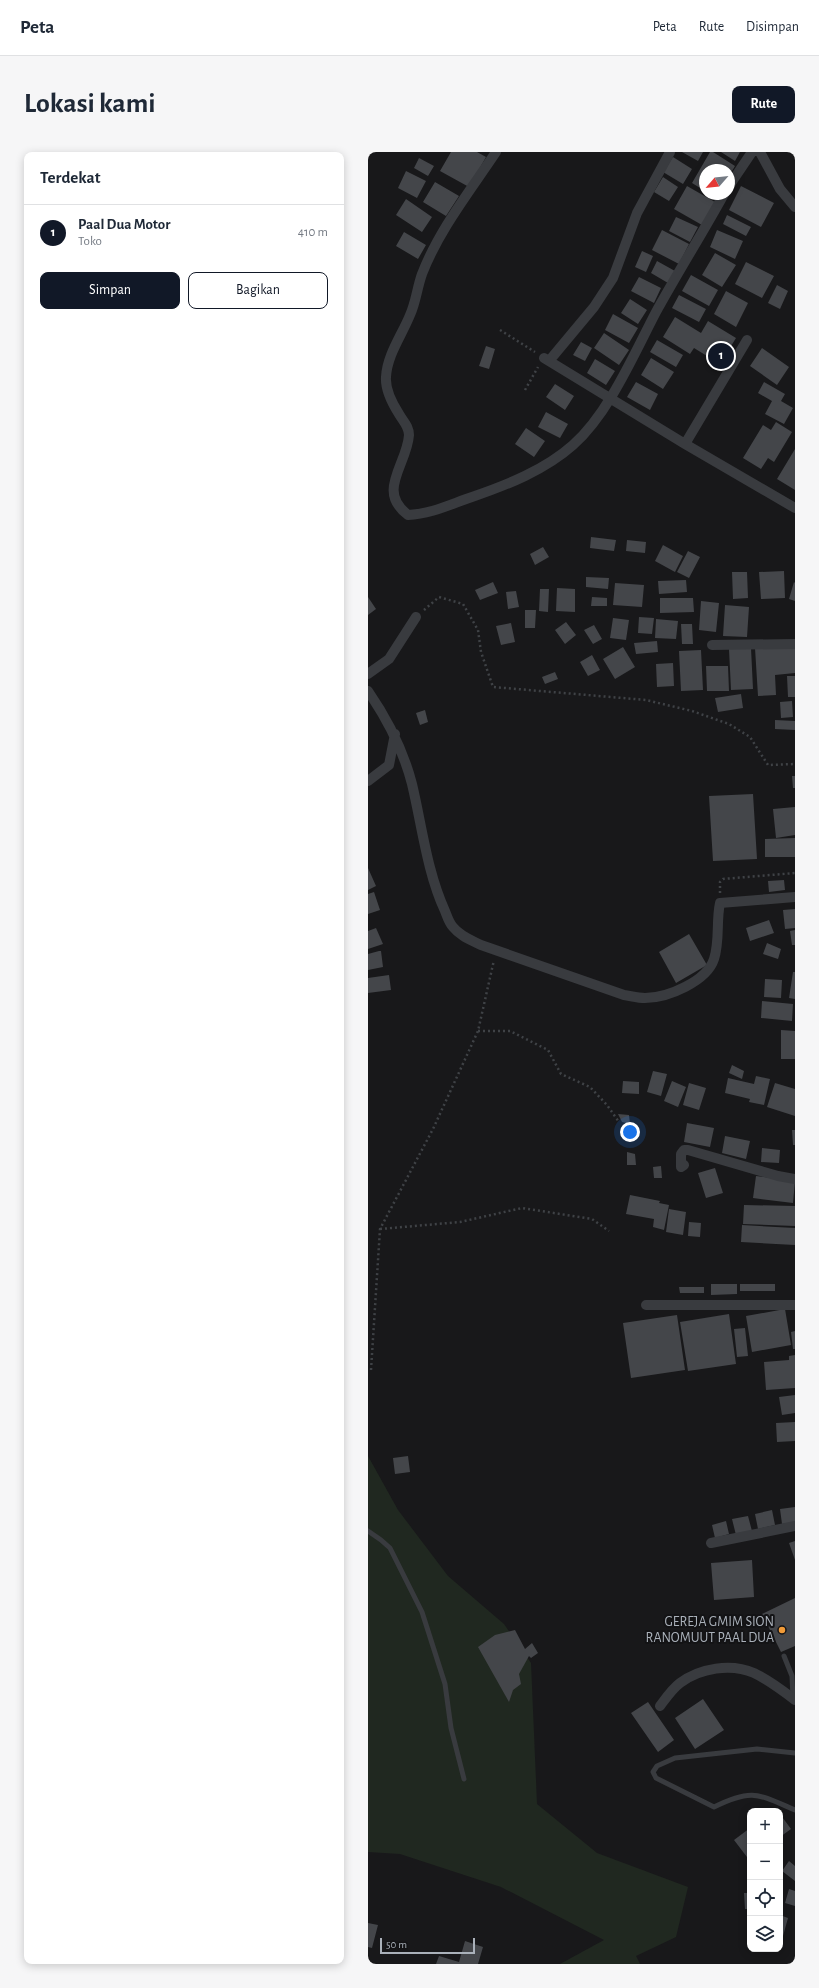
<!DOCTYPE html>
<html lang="id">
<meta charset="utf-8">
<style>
:root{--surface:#fff;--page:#f6f6f7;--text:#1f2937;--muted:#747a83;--line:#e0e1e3;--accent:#111827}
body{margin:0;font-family:"Alegreya Sans",sans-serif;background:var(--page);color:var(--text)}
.controls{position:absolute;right:12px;bottom:12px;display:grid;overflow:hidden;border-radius:8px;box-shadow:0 2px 10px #0003}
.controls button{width:36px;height:36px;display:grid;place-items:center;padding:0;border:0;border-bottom:1px solid var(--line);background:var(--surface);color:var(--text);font:20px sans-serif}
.compass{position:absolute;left:331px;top:12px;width:36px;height:36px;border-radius:50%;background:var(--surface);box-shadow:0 2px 10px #0003;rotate:242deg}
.scale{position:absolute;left:12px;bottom:10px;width:95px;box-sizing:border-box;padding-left:4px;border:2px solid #aab1ba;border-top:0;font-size:11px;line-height:14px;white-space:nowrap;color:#aab1ba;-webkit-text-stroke:3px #131315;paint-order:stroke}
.you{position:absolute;left:262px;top:980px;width:14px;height:14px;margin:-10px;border:3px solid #fff;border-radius:50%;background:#1a73e8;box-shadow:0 0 0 6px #1a73e833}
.badge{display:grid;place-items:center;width:26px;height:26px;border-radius:50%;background:var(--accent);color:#fff;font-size:13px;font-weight:700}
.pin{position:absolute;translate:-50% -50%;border:2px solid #fff;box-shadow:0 1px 4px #0006}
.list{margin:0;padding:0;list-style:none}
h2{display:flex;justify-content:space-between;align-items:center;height:52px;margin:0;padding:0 16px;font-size:17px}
h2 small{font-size:13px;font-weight:400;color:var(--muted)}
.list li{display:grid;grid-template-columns:26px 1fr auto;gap:12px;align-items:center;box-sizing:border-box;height:56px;padding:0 16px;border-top:1px solid var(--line)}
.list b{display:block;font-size:15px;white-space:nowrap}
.list p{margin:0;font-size:13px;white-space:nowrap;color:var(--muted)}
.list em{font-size:13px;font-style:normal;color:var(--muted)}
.actions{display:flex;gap:8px;padding:12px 16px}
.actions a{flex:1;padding:9px 0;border:1px solid var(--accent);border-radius:8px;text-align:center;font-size:14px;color:var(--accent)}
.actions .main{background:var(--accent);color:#fff}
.icon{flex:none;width:22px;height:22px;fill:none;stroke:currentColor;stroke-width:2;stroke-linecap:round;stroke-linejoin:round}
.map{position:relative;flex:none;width:427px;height:1812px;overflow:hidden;border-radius:8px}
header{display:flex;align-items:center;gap:24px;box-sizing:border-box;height:56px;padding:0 20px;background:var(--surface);border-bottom:1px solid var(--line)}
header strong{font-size:19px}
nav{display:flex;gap:22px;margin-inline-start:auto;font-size:14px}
.intro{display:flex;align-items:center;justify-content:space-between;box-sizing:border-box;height:96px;padding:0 24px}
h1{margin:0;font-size:28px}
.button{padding:10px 18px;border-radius:8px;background:var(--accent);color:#fff;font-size:14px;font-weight:700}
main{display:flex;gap:24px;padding:0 24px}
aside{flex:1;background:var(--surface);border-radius:8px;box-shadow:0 2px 10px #0003}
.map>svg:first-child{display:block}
.green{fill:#202820}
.building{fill:#44464a}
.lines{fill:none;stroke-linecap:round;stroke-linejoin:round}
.path{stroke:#3f4246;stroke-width:2.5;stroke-dasharray:2 3;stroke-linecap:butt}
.lane{stroke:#393b3f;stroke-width:5}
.street{stroke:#393b3f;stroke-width:10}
.poi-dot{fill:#f19b38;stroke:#131315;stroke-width:1.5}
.labels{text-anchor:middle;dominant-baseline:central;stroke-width:4;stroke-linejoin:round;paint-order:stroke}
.poi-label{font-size:14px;fill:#aab1ba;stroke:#131315;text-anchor:end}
</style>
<header>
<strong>Peta</strong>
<nav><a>Peta</a><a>Rute</a><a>Disimpan</a></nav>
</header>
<div class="intro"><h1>Lokasi kami</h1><a class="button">Rute</a></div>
<main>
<aside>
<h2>Terdekat<small></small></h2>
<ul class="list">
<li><span class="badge">1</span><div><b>Paal Dua Motor</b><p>Toko</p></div><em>410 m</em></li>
</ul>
<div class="actions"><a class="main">Simpan</a><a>Bagikan</a></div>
</aside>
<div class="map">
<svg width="427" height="1812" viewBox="0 0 427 1812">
<rect width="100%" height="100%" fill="#18181a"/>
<path class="green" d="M0 1304 30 1358 80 1424 136 1472 163 1511 169 1652 229 1701 320 1735 308 1785 268 1804 272 1812H192L236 1788 133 1735 32 1702 0 1700Z"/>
<path class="building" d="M83 0H109L118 5 101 35 72 19Z
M314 0H335L330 9Z
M342 0H345L367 14 361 24V18H337V39L324 31Z
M353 0H372L367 9Z
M305 5 324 17 315 32 295 20Z
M51 6 66 14 60 24 46 16Z
M38 19 58 29 49 46 30 36Z
M295 25 310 35 301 49 286 40Z
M67 30 91 44 78 64 55 50Z
M319 34 347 50 334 73 306 57Z
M373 34 406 51 393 75 361 58Z
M38 47 64 65 54 80 28 63Z
M359 63 383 75 378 84 355 72Z
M308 65 330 75 322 90 301 79Z
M294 78 321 92 311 112 284 98Z
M349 78 375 89 367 107 342 95Z
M36 80 58 93 50 107 28 94Z
M274 99 285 104 278 120 267 115Z
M347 101 368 113 354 135 334 123Z
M289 109 307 119 300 131 283 121Z
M378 110 406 124 394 146 367 132Z
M323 123 350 138 341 154 314 139Z
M271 125 293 136 286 151 263 139Z
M409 133 420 139 412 157 400 151Z
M358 139 380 151 368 175 346 162Z
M311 143 338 157 331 170 304 156Z
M262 147 279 158 270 172 253 161Z
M245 162 270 176 261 191 237 178Z
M307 165 333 181 340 169 368 186 352 212 326 196 322 202 295 185Z
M236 181 261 198 251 213 226 196Z
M289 188 315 203 308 215 282 200Z
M213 190 224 196 217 209 205 203Z
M118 194 127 197 121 217 111 214Z
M394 196 421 215 409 233 382 214Z
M283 206 306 220 295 237 273 223Z
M227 207 247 219 238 233 219 221Z
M268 230 290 242 282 258 259 245Z
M396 230 417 242 413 249 425 256 416 272 397 262 404 249 390 241Z
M187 232 206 244 197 258 178 245Z
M178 260 200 272 192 286 170 275Z
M408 270 424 280 406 310 400 306 393 317 375 306 395 273 403 278Z
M158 276 177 289 166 305 147 292Z
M427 297V338L409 327Z
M223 385 248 388 246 399 222 396Z
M259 388 278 390 277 401 258 399Z
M295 393 315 404 307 420 287 409Z
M175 395 181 405 167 413 162 402Z
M320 399 332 405 321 426 309 420Z
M416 419 417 446 393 447 391 420Z
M364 420H379L380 446 365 447Z
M218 425 241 426 240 437 218 435Z
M318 428 319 440 291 442 290 429Z
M125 430 130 441 112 448 107 438Z
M426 430 427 431V449L421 447Z
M247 431 276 433 274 455 245 453Z
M189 436 207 437V460L188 459Z
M172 437H181L180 460 171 459Z
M148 439 151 455 140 457 138 440Z
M0 445 8 457 0 463Z
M224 445 239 446V454H223Z
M292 446H325L326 460 292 461Z
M333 449 351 451 348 480 331 478Z
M357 453 381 455 379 485 355 484Z
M157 458H168L167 476H157Z
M271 465 286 466 284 482 270 481Z
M245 466 261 468 258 488 242 486Z
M288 467 310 469 308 487 287 486Z
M198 470 208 483 197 492 187 478Z
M143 471 147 490 133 493 128 474Z
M313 472H324L325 492H314Z
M226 473 234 487 225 492 216 478Z
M289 489 290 500 268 502 266 491Z
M255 495 267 515 247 527 235 507Z
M383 496 385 537 363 538 361 497Z
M387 496H427V521L407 523 408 543 390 544Z
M333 498 335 538 313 539 311 499Z
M224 503 232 518 220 524 212 510Z
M305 511 306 534 289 535 288 512Z
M338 514H360L361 539H339Z
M187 520 190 527 177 532 174 525Z
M419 524H427V545H420Z
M373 542 375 556 350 560 347 546Z
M424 549 425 565 413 566 412 550Z
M57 558 60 570 52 573 48 561Z
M407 568 427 569V578L407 577Z
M424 624H427V636H425Z
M385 642 389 707 345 709 341 644Z
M427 655V683L408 686 405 657Z
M427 686V705H397V687Z
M0 716 8 734 0 738Z
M416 728 417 738 401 740 400 729Z
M6 740 12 758 0 762V742Z
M427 757V776L417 777 415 758Z
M401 768 406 781 382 789 378 776Z
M8 776 15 792 0 797V779Z
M427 778V793H424L422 779Z
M321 782 339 813 308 831 291 800Z
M399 791 413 797 410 807 395 802Z
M11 799H13L15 815 0 818V802Z
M425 820H427V847L421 846Z
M21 823 23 838 0 841V826Z
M397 827 414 828 413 846 396 845Z
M394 849 425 852 424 869 393 866Z
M413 878 427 879V907H413Z
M364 913 376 919 374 927 361 921Z
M285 919 299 922 293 944 279 940Z
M388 924 402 927 396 953 381 950 382 947 357 941 360 926 386 932Z
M255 929 271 930V942L254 941Z
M304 929 318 935 310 955 296 949Z
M321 931 338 936 331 958 315 953Z
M407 931 427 937V964L399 955Z
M250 962 261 963 262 972 254 970Z
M319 971 346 976 342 995 316 990Z
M424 978H427V993H425Z
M357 984 382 989 378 1007 354 1001Z
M394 996 412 998 411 1011 393 1010Z
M259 1000 267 1002 268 1013H259Z
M293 1014 294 1026H286L285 1015Z
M347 1016 355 1041 338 1046 330 1021Z
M388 1024 427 1029 425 1051 385 1046Z
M262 1043 292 1049 291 1051 301 1053 296 1078 285 1075 286 1067 258 1062Z
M376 1053 427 1054V1074L375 1072Z
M301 1057 318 1060 315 1083 298 1080Z
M321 1070 333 1071 332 1085 320 1084Z
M374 1073 427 1076V1093L373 1090Z
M343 1132H369V1142L343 1143Z
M372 1132H407V1139H372Z
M311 1135H336V1141H312Z
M417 1157 423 1193 384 1200 378 1164Z
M361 1162 368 1212 320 1219 312 1170Z
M309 1163 317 1218 263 1226 255 1171Z
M377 1176 380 1204 369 1205 366 1177Z
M427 1179V1197H425L423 1180Z
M427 1203V1236L398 1238 396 1210 421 1208V1204Z
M427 1243V1261L414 1263 411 1245Z
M427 1270V1289L409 1290 408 1271Z
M40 1304 42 1320 27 1322 25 1306Z
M427 1355V1370L414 1372 412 1357Z
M404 1358 407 1373 390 1377 387 1362Z
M380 1364 384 1379 368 1383 364 1367Z
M358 1369 361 1382 347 1386 344 1373Z
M427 1389V1408L421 1391Z
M384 1408 386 1445 346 1448 343 1411Z
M427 1446V1494L413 1500 394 1462Z
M147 1478 157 1497 164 1491 170 1501 163 1506 161 1504 151 1522 153 1532 145 1538 141 1550 110 1495 127 1483Z
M335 1547 356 1578 327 1597 307 1566Z
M280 1550 306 1588 290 1600 263 1561Z
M412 1662 423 1677 412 1685Z
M382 1676V1709L366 1688Z
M421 1709 427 1714V1729L414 1719Z
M421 1737 427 1739V1754L417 1751Z
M376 1741H382V1757H377Z
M412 1763 420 1766 415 1784 412 1783Z
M0 1771 10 1773 4 1796 0 1795Z
M97 1789 115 1795 110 1812H68L71 1804 91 1810Z"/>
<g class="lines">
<path class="path" d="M132 178 167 200
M157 238 170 215
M56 458 71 445 95 452 110 478 113 500 125 535 278 548 324 559 361 572 382 585 400 613 427 612
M352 741V730L355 727 427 721
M110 879H142L180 898 193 922 222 935 239 953 251 970
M12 1077 92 1070 154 1056 224 1067 241 1079
M3 1218 12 1077 65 977 110 879 126 808"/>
<path class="lane" d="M0 1379 13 1388 22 1396 54 1460 77 1532 83 1576 96 1627
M416 1504 424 1524 425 1546
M427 1601 389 1597 307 1606 289 1614 285 1620 288 1626 346 1655C384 1636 390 1642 427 1658"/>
<path class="street" d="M128 0C102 39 71 78 54 122 49 136 48 150 42 163 34 183 19 203 18 225 17 238 24 251 31 262 35 269 41 274 41 283 39 313 8 339 40 363 63 362 83 352 104 345 139 333 177 318 205 293 241 261 266 202 288 160 310 120 334 82 356 42
M392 0 412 37 427 55
M361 34 384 0
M176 206 317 292 427 356
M181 209 226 155 245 126 269 61 302 0
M317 292 379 188
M344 493 427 492
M0 522 21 507 48 465
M0 539C20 568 35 597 44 632 54 674 59 720 77 759 79 764 81 771 85 775 92 784 103 788 113 793L256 843C263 844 270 846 277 846 300 846 339 829 346 807 352 789 348 769 352 751L427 745
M0 629 21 613 27 582
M316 1013 313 1015V1002L316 998H320L410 1024 427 1027
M278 1153H427
M343 1391 427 1374
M292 1554C298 1546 304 1537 312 1531 332 1516 363 1511 386 1521 401 1528 414 1538 427 1548"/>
</g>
<circle class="poi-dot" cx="414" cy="1478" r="4"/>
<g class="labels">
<g class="poi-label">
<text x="406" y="1470">GEREJA GMIM SION<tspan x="406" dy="16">RANOMUUT PAAL DUA</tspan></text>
</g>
</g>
</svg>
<div class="controls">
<button>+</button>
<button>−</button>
<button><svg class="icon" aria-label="locate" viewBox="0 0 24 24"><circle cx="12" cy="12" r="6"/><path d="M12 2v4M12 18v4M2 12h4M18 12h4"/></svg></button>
<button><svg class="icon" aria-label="layers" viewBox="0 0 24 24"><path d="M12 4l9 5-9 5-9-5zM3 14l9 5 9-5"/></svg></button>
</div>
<svg class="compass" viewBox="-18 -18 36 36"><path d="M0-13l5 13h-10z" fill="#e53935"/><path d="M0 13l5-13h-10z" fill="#747a83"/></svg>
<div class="scale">50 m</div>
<div class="you"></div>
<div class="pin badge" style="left:353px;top:204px">1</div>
</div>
</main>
